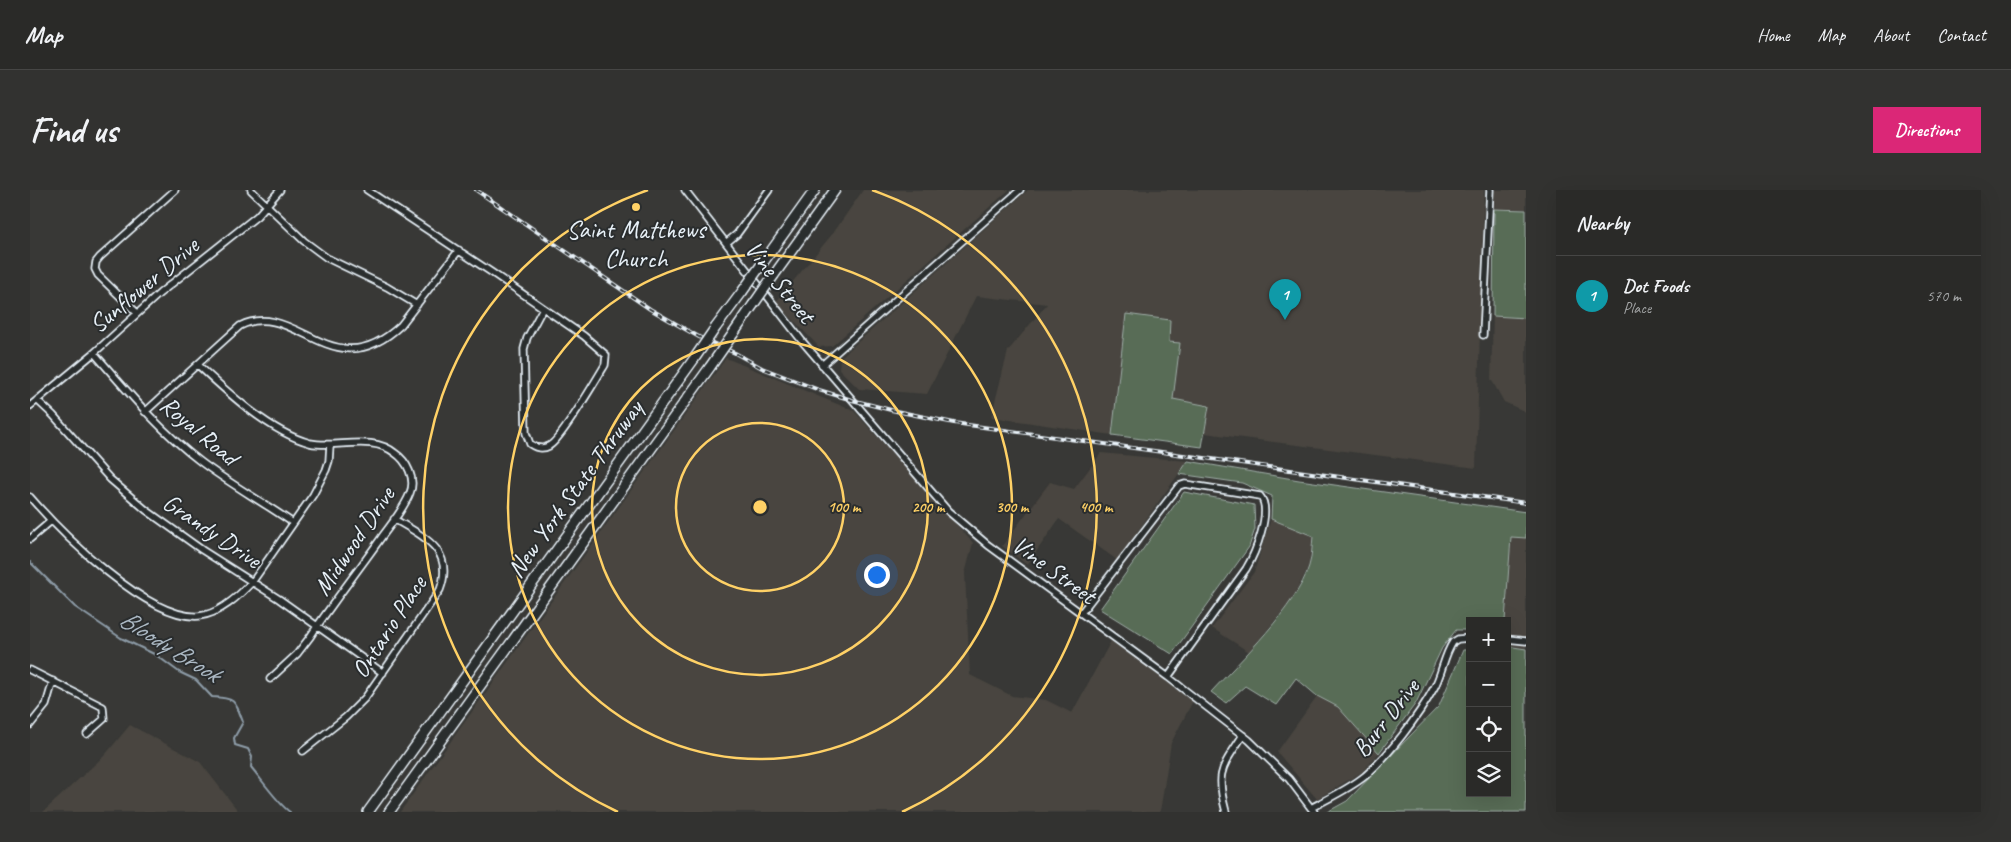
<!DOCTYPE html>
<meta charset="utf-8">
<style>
:root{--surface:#2a2a28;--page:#323230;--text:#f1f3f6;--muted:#a5a7a8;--line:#464645;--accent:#db2777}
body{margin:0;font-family:Caveat,sans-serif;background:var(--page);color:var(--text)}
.controls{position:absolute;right:15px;bottom:15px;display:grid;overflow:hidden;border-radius:0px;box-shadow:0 5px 20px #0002}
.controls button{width:45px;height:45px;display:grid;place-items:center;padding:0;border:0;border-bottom:1px solid var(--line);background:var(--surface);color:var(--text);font:25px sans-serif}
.you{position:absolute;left:846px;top:384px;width:18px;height:18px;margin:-12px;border:4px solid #fff;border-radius:50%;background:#1a73e8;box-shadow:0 0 0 8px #1a73e833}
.badge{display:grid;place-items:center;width:32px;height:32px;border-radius:50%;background:var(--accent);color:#fff;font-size:16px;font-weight:700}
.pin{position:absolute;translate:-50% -41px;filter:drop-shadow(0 1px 2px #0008)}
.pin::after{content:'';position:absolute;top:26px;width:18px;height:15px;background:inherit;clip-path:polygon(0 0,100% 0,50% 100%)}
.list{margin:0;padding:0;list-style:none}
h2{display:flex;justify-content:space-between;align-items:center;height:65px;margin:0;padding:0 20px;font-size:21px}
h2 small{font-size:16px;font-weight:400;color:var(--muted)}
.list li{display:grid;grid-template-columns:32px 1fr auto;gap:15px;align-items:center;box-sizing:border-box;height:80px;padding:0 20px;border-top:1px solid var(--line)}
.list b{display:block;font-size:19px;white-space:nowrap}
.list p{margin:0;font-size:16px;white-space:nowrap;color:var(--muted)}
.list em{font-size:16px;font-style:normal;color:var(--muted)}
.icon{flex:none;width:28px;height:28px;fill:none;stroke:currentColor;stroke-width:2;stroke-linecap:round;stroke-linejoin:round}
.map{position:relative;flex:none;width:1496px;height:622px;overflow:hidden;border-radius:0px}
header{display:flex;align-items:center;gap:30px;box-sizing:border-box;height:70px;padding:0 25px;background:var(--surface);border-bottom:1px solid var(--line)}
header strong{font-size:24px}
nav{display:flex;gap:28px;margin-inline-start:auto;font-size:18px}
.intro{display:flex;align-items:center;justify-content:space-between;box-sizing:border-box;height:120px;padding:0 30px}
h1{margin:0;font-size:35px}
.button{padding:12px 22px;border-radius:0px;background:var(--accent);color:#fff;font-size:18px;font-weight:700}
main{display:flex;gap:30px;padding:0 30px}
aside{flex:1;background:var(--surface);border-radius:0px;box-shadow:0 5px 20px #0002}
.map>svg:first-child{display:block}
.built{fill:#48453f}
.green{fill:#586c57;stroke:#a0aea8}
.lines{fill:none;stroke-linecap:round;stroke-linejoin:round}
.stream{stroke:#8e9da9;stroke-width:2}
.minor-casing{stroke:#e8f1f8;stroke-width:9}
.highway-casing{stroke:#e8f1f8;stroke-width:12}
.minor{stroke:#2a2d2e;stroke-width:5.5}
.highway{stroke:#2a2d2e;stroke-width:9}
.rail-casing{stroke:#e8f1f8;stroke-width:4}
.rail{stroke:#2a2d2e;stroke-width:2;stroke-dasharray:5.5;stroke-linecap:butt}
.highway-bridge-casing{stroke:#e8f1f8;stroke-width:12;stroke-linecap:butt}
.highway-bridge{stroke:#2a2d2e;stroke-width:9}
.ring{fill:none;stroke:#ffd166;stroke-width:2.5}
.poi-dot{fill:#ffd166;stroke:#2a2d2e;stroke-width:2}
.labels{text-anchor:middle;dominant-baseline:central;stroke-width:4;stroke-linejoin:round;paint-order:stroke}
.poi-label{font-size:25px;fill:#e8f1f8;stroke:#2a2d2e}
.street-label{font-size:25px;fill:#e8f1f8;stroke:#2a2d2e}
.water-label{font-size:26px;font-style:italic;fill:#acb9c4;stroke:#2a2d2e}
.centre{fill:#ffd166;stroke:#2a2d2e;stroke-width:2.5}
.ring-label{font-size:15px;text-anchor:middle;font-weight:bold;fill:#ffd166;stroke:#2a2d2e;stroke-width:4;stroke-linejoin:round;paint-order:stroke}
</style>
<header>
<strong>Map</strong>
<nav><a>Home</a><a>Map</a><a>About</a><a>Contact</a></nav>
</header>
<div class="intro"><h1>Find us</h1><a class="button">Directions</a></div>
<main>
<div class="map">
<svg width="1496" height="622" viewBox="0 0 1496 622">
<rect width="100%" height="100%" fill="#383836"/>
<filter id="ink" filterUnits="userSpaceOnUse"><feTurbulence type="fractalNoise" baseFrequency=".02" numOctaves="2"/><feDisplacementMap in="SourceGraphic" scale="10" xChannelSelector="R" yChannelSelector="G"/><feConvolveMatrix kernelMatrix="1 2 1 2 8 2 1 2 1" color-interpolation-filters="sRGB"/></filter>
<g filter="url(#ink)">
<path class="built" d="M833 0H979L802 156 789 157 746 112 804 42Z
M998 0H1454L1446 278 1174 243 1179 216 1143 209 1150 153 1138 152 1140 130 1096 124 1082 245 961 227 978 161 1017 114 946 106 897 204 829 199 809 179 810 168Z
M1465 0H1496V20L1464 19Z
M1463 126 1496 128V222L1474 212 1461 189Z
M696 168 824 221 943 353 935 384 940 485 982 506 1016 510 1042 523 1081 451 1163 511 1141 553 1130 622H370Z
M1071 263 1158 271 1087 370 1029 329 997 375 972 356 1020 292 1044 299Z
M1241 329 1283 346 1279 376 1262 410 1219 462 1182 438 1224 382Z
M1481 346 1496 348V459L1477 456V431H1475Z
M1287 506 1308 517 1349 563 1332 582 1287 609 1247 562Z
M100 535 170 572 209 622H13L75 565Z"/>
<path class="green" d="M1464 19 1496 20V128L1463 126Z
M1096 124 1140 130 1139 152 1150 153 1143 209 1179 216 1172 257 1082 245Z
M1158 271 1269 290 1496 322V348L1481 347 1475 431H1440V440H1426L1412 458 1386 513 1349 563 1308 517 1287 506 1266 488 1246 515 1215 496 1196 513 1181 502C1210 471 1267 416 1279 376 1282 367 1282 355 1283 346L1241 329 1242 306 1212 293 1149 284Z
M1154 302 1224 315 1225 339 1219 357 1142 464 1070 419Z
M1477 456 1496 459V622H1297L1317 611 1409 516 1433 460H1440V603H1477Z"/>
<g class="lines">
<path class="stream" d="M0 372 45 417 91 448 126 465 149 482 166 490 182 507C205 508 205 510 213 532L204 548 205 555 218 559 222 567 221 577C231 589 249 615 260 622"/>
<defs>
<path id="minor" d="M221 0 274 51 297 68 357 97 387 115
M337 0 461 82 554 146 576 165 575 175C566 190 531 250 519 256 512 260 506 258 500 254L496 243 494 159 497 148 513 118
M655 0 772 151 918 321 958 355 1138 487 1219 550 1259 589 1284 622
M696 53 707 44 739 0
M107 123 68 85 65 79 66 72 70 67 145 0
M1453 145 1460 0
M64 163C97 201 130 241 171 272 200 294 233 312 263 333
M168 175C197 202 241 243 280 253 306 259 342 244 365 263 377 271 386 289 380 303 374 319 361 334 351 348 328 381 302 413 280 447L267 464 240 489
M792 175 990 0
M7 210 23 225 80 289 116 320 172 360 249 409 353 483
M0 216 64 163 130 103 227 26 250 0
M115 222 210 136C266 108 302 200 371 135L429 60
M0 307C32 344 118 430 169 426 190 424 209 406 223 391L283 305 296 280 299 271 300 255
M0 349 21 331
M1051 423 1149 296 1155 294 1230 306C1243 320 1225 364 1216 379L1138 487
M1477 449 1496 451
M0 480 73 517 74 529 57 544
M0 535 16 515 23 491
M273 561 316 527 335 508 410 400C425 360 394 347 364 329
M1281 618C1299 608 1319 599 1335 586 1359 565 1388 527 1404 498 1412 484 1414 465 1423 452L1428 449 1440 448
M1196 622C1185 581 1192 578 1213 545"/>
<path id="highway" d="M734 71 785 0
M744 85 805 0
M686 137 712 102
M703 144 723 115
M338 622 664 169
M359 622 680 177"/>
</defs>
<use href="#minor" class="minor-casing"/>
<use href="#highway" class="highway-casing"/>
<use href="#minor" class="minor"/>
<use href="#highway" class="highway"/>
<defs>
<path id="rail" d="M446 0 620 119 669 147 705 163 732 178 789 200 822 210 861 220 924 233 1496 313"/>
</defs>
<use href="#rail" class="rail-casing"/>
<use href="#rail" class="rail"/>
<defs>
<path id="highway-bridge" d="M712 102 734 71
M723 115 744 85
M664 169 686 137
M680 177 703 144"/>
</defs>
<use href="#highway-bridge" class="highway-bridge-casing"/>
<use href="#highway-bridge" class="highway-bridge"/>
</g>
</g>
<g class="ring">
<circle cx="730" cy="317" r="84"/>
<circle cx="730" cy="317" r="168"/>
<circle cx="730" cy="317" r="252"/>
<path d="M588 622A336 336 0 0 1 618 0M842 0A336 336 0 0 1 872 622"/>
</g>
<circle class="poi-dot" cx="606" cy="17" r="5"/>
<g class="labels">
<g class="poi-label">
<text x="606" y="40">Saint Matthews<tspan x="606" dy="29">Church</tspan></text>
</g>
<g class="street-label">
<text transform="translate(750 92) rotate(52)">Vine Street</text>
<text transform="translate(114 95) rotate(-40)">Sunflower Drive</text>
<text transform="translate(169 241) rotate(40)">Royal Road</text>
<text transform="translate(545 299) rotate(-54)">New York State Thruway</text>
<text transform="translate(182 341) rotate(34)">Grandy Drive</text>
<text transform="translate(324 351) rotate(-56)">Midwood Drive</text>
<text transform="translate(1024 380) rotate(36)">Vine Street</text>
<text transform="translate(359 437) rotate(-57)">Ontario Place</text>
<text transform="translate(1356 528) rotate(-52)">Burr Drive</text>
</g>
<g class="water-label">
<text transform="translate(140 456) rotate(32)">Bloody Brook</text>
</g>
</g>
<circle cx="730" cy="317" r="8" class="centre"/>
<g class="ring-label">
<text x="814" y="322">100 m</text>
<text x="898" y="322">200 m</text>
<text x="982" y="322">300 m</text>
<text x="1066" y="322">400 m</text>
</g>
</svg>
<div class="controls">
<button>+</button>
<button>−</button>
<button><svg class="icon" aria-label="locate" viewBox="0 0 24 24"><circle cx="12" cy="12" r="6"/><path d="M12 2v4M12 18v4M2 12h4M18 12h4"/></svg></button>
<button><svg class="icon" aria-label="layers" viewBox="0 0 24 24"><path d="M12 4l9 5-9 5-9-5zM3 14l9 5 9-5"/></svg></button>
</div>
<div class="you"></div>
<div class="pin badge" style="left:1255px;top:130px;background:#0f9aa8">1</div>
</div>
<aside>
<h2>Nearby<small></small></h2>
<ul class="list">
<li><span class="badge" style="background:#0f9aa8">1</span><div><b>Dot Foods</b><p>Place</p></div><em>570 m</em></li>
</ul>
</aside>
</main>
